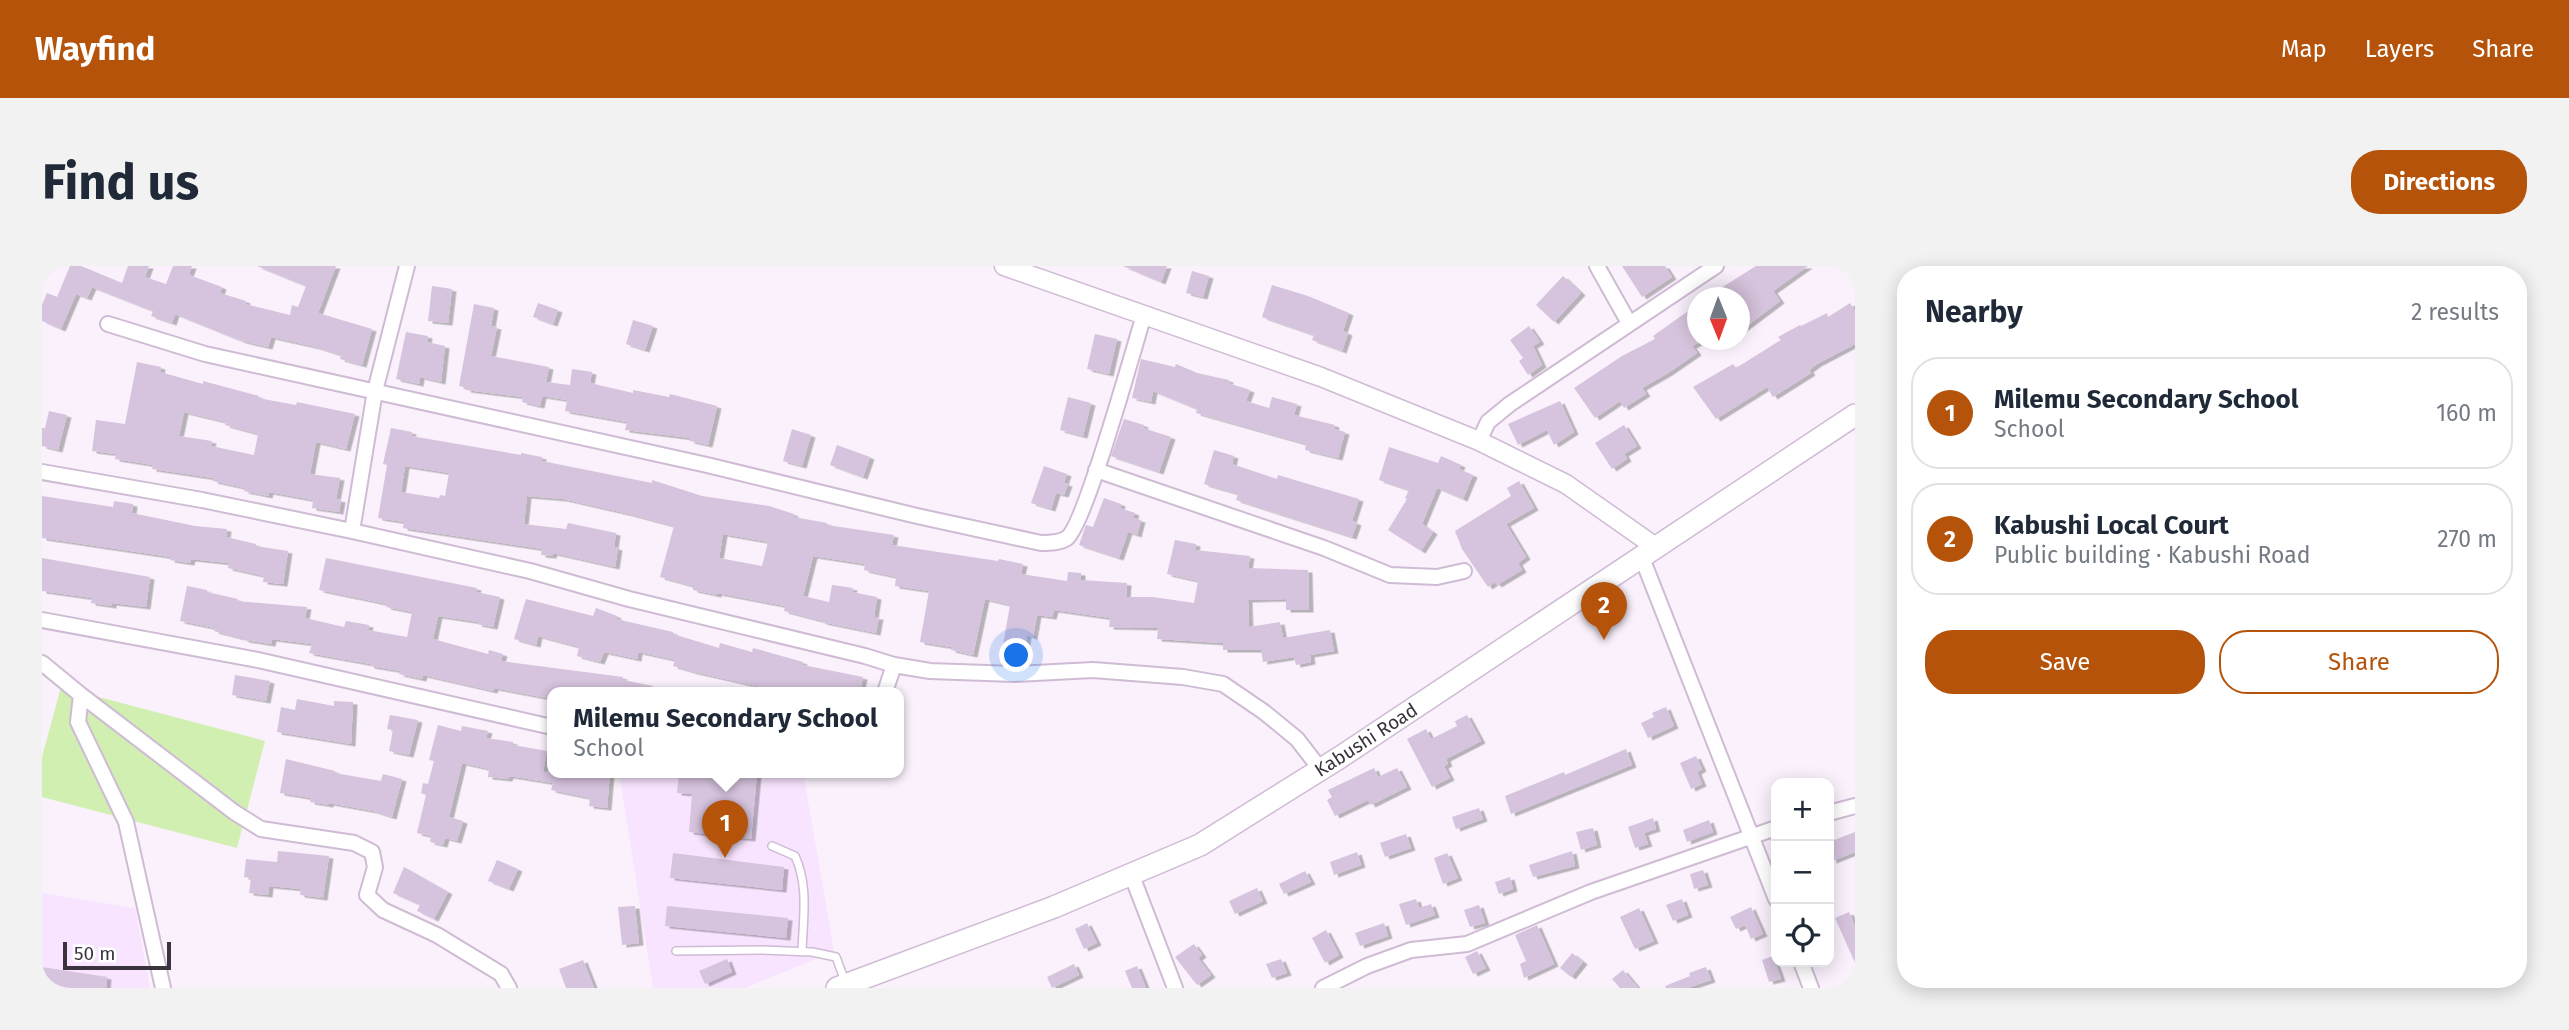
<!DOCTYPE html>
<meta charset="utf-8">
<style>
:root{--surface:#fff;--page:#f2f2f3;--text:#1f2937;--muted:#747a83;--line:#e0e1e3;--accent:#b45309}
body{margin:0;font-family:"Fira Sans",sans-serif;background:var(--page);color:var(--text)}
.controls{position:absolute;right:21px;bottom:21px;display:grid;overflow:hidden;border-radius:14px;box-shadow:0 4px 18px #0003}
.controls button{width:63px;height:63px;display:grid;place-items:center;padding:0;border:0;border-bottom:2px solid var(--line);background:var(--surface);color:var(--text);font:35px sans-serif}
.compass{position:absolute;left:1645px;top:21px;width:63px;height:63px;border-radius:50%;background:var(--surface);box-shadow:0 4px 18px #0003;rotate:179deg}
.scale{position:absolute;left:21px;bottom:18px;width:108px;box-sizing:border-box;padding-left:7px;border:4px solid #3a323d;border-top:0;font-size:19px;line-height:24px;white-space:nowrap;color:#3a323d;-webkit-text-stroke:5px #fff;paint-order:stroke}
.you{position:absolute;left:975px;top:390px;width:24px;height:24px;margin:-18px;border:5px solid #fff;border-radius:50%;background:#1a73e8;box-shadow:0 0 0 10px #1a73e833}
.badge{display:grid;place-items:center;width:46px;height:46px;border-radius:50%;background:var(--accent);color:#fff;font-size:23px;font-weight:700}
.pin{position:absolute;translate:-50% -58px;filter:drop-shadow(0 2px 4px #0008)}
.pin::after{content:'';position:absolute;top:37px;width:24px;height:21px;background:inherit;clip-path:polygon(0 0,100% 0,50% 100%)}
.popup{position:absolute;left:505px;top:421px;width:357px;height:91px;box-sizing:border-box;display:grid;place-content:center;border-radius:14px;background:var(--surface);filter:drop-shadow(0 2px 5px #0005);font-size:23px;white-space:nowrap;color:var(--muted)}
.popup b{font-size:26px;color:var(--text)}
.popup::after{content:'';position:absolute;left:50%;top:100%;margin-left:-14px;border:14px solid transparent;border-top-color:var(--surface)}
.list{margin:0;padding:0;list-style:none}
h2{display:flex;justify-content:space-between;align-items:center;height:91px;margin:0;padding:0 28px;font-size:30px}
h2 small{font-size:23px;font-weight:400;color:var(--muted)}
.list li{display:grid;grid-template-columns:46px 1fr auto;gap:21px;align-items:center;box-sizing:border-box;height:112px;margin:0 14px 14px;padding:0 14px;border:2px solid var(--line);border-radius:28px}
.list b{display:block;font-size:26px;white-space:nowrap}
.list p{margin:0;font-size:23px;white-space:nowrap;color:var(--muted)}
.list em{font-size:23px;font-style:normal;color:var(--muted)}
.actions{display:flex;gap:14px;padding:21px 28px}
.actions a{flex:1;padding:16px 0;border:2px solid var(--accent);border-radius:28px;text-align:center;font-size:24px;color:var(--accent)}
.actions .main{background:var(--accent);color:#fff}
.icon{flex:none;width:38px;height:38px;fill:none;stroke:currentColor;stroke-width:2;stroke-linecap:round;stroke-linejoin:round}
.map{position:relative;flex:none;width:1813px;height:722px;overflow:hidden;border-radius:28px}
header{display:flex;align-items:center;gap:42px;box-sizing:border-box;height:98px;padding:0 35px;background:var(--accent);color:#fff}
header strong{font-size:33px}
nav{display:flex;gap:38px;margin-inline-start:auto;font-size:24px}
.intro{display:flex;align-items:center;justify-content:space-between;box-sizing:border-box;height:168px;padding:0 42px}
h1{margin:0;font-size:49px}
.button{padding:18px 32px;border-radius:28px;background:var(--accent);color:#fff;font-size:24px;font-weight:700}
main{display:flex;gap:42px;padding:0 42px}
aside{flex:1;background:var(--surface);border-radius:28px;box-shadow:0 4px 18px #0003}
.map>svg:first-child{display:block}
.built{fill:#f8e4fe}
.green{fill:#d1efb1}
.building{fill:#d6c3dd;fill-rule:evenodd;filter:url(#shadow)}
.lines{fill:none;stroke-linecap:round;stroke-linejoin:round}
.service-casing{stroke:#cfbbd4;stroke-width:10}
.minor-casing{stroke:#cfbbd4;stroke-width:18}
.tertiary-casing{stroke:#cfbbd4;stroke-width:21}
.secondary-casing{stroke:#cfbbd4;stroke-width:24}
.service{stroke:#fff;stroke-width:7}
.minor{stroke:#fff;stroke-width:14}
.tertiary{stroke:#fff;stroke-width:18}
.secondary{stroke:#fff;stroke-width:21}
.labels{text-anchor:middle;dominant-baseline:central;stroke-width:5;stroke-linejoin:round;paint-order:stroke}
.street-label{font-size:19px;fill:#3a323d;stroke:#fff}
</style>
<header>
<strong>Wayfind</strong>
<nav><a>Map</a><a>Layers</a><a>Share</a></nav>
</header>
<div class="intro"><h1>Find us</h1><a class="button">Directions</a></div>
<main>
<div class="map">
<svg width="1813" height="722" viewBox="0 0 1813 722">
<defs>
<filter id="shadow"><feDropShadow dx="4.5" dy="2.5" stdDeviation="0" flood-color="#0004"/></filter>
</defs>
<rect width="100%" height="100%" fill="#faf1fc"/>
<path class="built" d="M577 506H761L792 685 703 722H611Z
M0 627 93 642 108 722H0Z"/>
<path class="green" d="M19 421 223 475 195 582 0 531V491Z"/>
<path class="building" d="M28 0H39L80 17 86 0H107L103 11 124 18 131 0H150L147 9 180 21 178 27 204 35 203 38 248 49 250 39 256 41 264 20 215 0H294L276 47 330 63 320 99 298 93 299 89 274 81 229 71 226 81 200 75 133 48 130 57 109 50 111 45 50 21 45 32 34 28 19 63 0 55V39L5 27 15 31Z
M1081 0H1125L1119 16Z
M1580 0H1623L1630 11 1600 31Z
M1714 0H1766L1731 25 1738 35 1698 65V32H1663Z
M1150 5 1167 10 1161 31 1144 27Z
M1521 10 1539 27 1512 56 1494 39Z
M1230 19 1266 30 1307 47 1301 65 1306 67 1300 85 1270 74 1272 69 1220 51Z
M390 20 410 23 406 57 386 55Z
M496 37 516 44 511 58 491 51Z
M1808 37 1813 45V78L1775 98 1767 104 1769 107 1731 131 1725 121 1674 153 1651 121 1691 98 1694 102 1739 74 1736 71 1758 59 1759 60 1785 47 1786 51Z
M432 38 452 42 449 60 455 61 449 90 507 101 504 116 528 119 530 103 550 106 548 117 591 127V124L627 131 628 128 675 140 666 179 648 175V172L583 164 585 156 523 145 525 134 500 130 498 140 480 136 481 131 424 124 425 122 417 120Z
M1656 38V77L1650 80 1655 87 1626 107 1600 122 1604 128 1582 142 1578 135 1553 152 1532 122 1580 90 1613 73 1611 70Z
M591 54 611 60 603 84 584 78Z
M1487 60 1498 76 1491 80 1500 99 1486 109 1477 95 1481 92 1468 74Z
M364 66 386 70 385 76 403 80 399 116 378 111 377 118 354 113Z
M1053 68 1075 73 1067 108 1045 103Z
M1099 93 1133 101 1134 98 1155 107 1187 114 1186 117 1208 124 1204 135 1227 142 1230 131 1255 138 1252 149 1293 159 1292 163 1303 166 1296 192 1263 184 1264 178 1154 147 1155 143 1111 125 1109 136 1090 132Z
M95 96 119 101 118 106 161 118V115L217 130 216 132 254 139 255 136 313 148 304 183 274 176 268 208 298 212 294 233 299 234 297 246 270 242 271 234 227 226 226 230 202 225 203 222 171 215V212L110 203 111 199 73 193 74 188 50 185 54 154 83 158ZM142 146 184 156 183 159 216 168 212 189 169 180 170 175 137 170Z
M1026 131 1049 137 1041 170 1018 164Z
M1518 135 1532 166 1512 179 1505 164 1476 179 1466 158Z
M7 145 25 149 16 184 0 180V162H3Z
M1082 153 1102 159 1101 162 1129 171 1117 206 1069 190Z
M1582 159 1595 180 1582 188 1585 193 1570 203 1553 177Z
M349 162 370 166 369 170 479 189V187L500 191V195L610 217V214L660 230 727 240 752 248V251L785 257V259L852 269 850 279 956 295 957 293 981 298 979 308 1025 315 1026 306 1039 307V314L1085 317 1084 331H1111L1152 337 1156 315 1125 308 1133 274 1154 278 1153 284 1208 290 1206 302 1266 304 1267 344H1244V333L1206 334 1207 361 1238 356 1241 372 1288 364 1292 385 1268 389 1269 396 1254 399 1252 391 1221 396 1219 384H1181V377L1115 373 1116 362 1067 361 1068 352 1012 344 1010 351 995 349 991 371 985 369 983 383 961 379 968 339 943 333 931 389 909 384V381L878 376 887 325 853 320 854 311 822 304 823 298 771 290 761 330 787 336 790 319 811 322 810 326 835 331 832 351H837L834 367 780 356V355L742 345 743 340 675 327V329L651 324V320L618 311 632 260 587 248 521 233 485 230 482 258 524 263 526 257 574 267 572 281 576 282 573 301 511 287 510 290 499 289 500 283 361 262 362 256 336 252 345 199 341 198ZM363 200 407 207 403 230 398 229 397 232 359 226ZM681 268 726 276 720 300 677 292Z
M750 163 769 169 760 200 741 195Z
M795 179 828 191 821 211 788 199Z
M1347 181 1396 197 1399 190 1419 199 1417 203 1431 209 1421 233 1395 222 1380 258 1391 266 1379 285 1346 264 1365 233 1363 232 1367 224 1337 214Z
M1172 184 1192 190 1190 198 1235 213 1236 209 1317 233 1310 255 1315 257 1310 271 1194 234 1196 228 1162 218Z
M1002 200 1025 208 1022 217 1026 218 1022 229 1014 227 1009 243 989 237Z
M1477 215 1492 242 1464 258 1484 291 1476 297 1480 304 1455 319 1453 316 1446 321 1420 283 1413 265 1469 230 1465 222Z
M0 230 71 241 72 235 91 238 90 247 153 260 185 263 184 271 214 278V280L246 285 241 318 221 316 222 310 186 302 187 297 149 293 148 297 128 294 129 291 0 272Z
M1062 232 1079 238 1078 242 1093 247 1091 252 1099 254 1095 269 1086 266 1077 292 1037 279 1044 259 1051 261Z
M0 292 108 311 104 341 70 337V340L49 337 50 332 0 325Z
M284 292 435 322 434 326 458 331 451 361 435 358 436 356 396 350 391 373 446 388 447 384 461 388 459 395 581 411V414L611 420 610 426H510V433L452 422 451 425 381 409 380 413 357 408 358 405 328 400V398L267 387 270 378 230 373 229 378 202 374 203 373 172 365 173 362 138 355 145 320 165 324V326L196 333 195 335 265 341 263 352 302 361 304 355 327 359 326 364 365 371 370 346 344 341 345 338 277 324Z
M484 333 551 350 554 342 575 350 574 353 631 366V368L677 382 678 377 710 386 711 382 761 396V399L821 411 818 426H741L652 406 631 400 633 394 596 386 595 393 562 386 558 396 535 390 537 381 496 370 494 379 472 373Z
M193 409 228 415 224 435 190 429Z
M255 433 292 440V435L311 436 309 478 235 466 239 441 253 444Z
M1624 441 1632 460 1606 472 1599 457 1612 451 1610 447Z
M348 449 376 454 367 489 347 485 351 464 345 463Z
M1425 449 1439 475 1404 493 1406 498 1402 500 1408 512 1390 521 1365 473 1384 463 1389 473 1415 460 1413 455Z
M396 459 419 465 420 460 446 465 444 472 471 476V479L505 485 501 506H568L565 542 547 540 548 532 509 524 511 517 467 510 466 513 446 511 447 503 420 497 407 551 421 555 415 575 403 572 401 579 388 576 389 570 375 567 384 529 379 527 381 517 386 518 392 495 387 494Z
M1584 483 1590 499 1469 548 1463 530 1522 506 1523 509Z
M1654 490 1660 503 1655 506 1660 518 1649 523 1638 497Z
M244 493 293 505V507L339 515 341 508 360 513 350 551 331 545 287 537V539L268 536 269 532 238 527Z
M1332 502 1336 511 1355 502 1365 521 1329 539 1326 534 1293 550 1285 534 1290 531 1286 524Z
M637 506 715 508 709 573 647 566 650 528 635 527Z
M1437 542 1441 553 1414 563 1410 551Z
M1611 552 1614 563 1602 567 1606 578 1593 582 1586 561Z
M1667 554 1671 566 1645 576 1641 564Z
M1551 562 1555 579 1539 584 1534 566Z
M1813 566V586L1790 595 1787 576Z
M1364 568 1369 582 1343 591 1338 577Z
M236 585 287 590 281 632 258 629 259 623 227 620 226 629 207 627 209 612 202 611 204 593 235 596Z
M1530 585 1533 600 1491 611 1487 599Z
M1315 586 1319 599 1292 609 1288 596Z
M631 587 742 601 740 624 628 612Z
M1405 587 1416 612 1401 618 1392 592Z
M455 594 476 603 467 623 446 615Z
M362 601 406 626 392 653 375 645 378 639 351 627Z
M1661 604 1666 619 1652 623 1648 608Z
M1263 605 1269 616 1242 628 1237 618Z
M1468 611 1471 623 1457 628 1453 616Z
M1215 622 1221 635 1193 648 1187 635Z
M1374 633 1377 642 1389 638 1393 649 1364 659 1357 638Z
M1640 633 1646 649 1631 655 1624 639Z
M1437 639 1443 657 1428 661 1422 644Z
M593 640 597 677 580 679 576 641Z
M625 640 746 652 744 672 623 660Z
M1709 641 1721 668 1709 673 1703 659 1694 663 1688 651Z
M1597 642 1612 675 1593 683 1578 651Z
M1807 646 1813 661V697L1793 652Z
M1045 657 1055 677 1042 683 1033 663Z
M1342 657 1346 670 1318 680 1313 667Z
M1495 659 1512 698 1482 712 1478 698 1484 695 1473 669Z
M1284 664 1297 689 1283 697 1270 672Z
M1152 678 1160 689 1156 692 1169 709 1155 719 1133 691Z
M1435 685 1444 702 1431 708 1423 691Z
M1530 687 1541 696 1529 711 1518 702Z
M1731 690 1739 713 1727 716 1720 694Z
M685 693 690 706 663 718 657 705Z
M1239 693 1245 707 1230 712 1224 698Z
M541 694 552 722H524L517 703Z
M1032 698 1037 709 1010 722 1005 711Z
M1095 700 1104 722H1090L1083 705Z
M0 701 65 711 64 722H0Z
M1664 701 1669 714 1645 722H1624L1623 720 1648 710 1647 707Z
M1581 704 1596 722H1578L1570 713Z"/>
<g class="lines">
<defs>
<path id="service" d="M730 580 753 590C767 620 761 653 760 686
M634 685 720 684 770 686 794 691 804 718"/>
<path id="minor" d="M1555 0 1587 57
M66 58 163 88 665 199 875 250 999 277C1007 277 1018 277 1025 272 1043 259 1092 81 1102 49
M1437 175 1446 156 1468 138 1674 0
M1054 204 1282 282 1348 309 1395 311 1422 305
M0 206 160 234 310 265 488 305 587 333 823 390 852 399 843 426
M310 265 333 125 365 0
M1600 292 1734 633
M0 354 216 394 510 461
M0 397 39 429 192 546 219 563 312 577 330 586 333 601 325 629 341 644 395 669 459 708 467 722
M852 399 888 405 972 408 1051 404 1141 411 1181 418 1222 446 1255 473 1279 504
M39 429 36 456 84 556 121 722
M1787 547 1813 540
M1090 610 1133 722
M1759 696 1769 722
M1281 722 1325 700 1369 684 1425 678 1549 626 1734 562"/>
<path id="tertiary" d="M962 0 1279 111 1437 175 1524 218 1615 282"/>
<path id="secondary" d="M795 722 1012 641 1158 579 1297 492 1813 149"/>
</defs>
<use href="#service" class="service-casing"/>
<use href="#minor" class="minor-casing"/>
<use href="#tertiary" class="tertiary-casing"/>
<use href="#secondary" class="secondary-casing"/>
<use href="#service" class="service"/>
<use href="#minor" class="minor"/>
<use href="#tertiary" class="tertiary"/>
<use href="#secondary" class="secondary"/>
</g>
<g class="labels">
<g class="street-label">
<text transform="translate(1324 474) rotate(-33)">Kabushi Road</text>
</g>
</g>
</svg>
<div class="controls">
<button>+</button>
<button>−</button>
<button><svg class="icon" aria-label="locate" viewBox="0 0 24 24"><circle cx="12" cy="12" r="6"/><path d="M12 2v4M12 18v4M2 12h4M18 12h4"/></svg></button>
</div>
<svg class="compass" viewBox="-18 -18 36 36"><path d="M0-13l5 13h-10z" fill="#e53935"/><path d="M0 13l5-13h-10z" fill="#747a83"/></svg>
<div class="scale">50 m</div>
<div class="you"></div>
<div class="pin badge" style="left:683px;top:592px">1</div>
<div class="popup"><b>Milemu Secondary School</b>School</div>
<div class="pin badge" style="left:1562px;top:374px">2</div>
</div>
<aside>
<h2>Nearby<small>2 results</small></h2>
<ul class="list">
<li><span class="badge">1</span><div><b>Milemu Secondary School</b><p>School</p></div><em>160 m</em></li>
<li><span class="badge">2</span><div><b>Kabushi Local Court</b><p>Public building · Kabushi Road</p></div><em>270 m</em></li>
</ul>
<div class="actions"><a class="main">Save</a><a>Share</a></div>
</aside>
</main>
